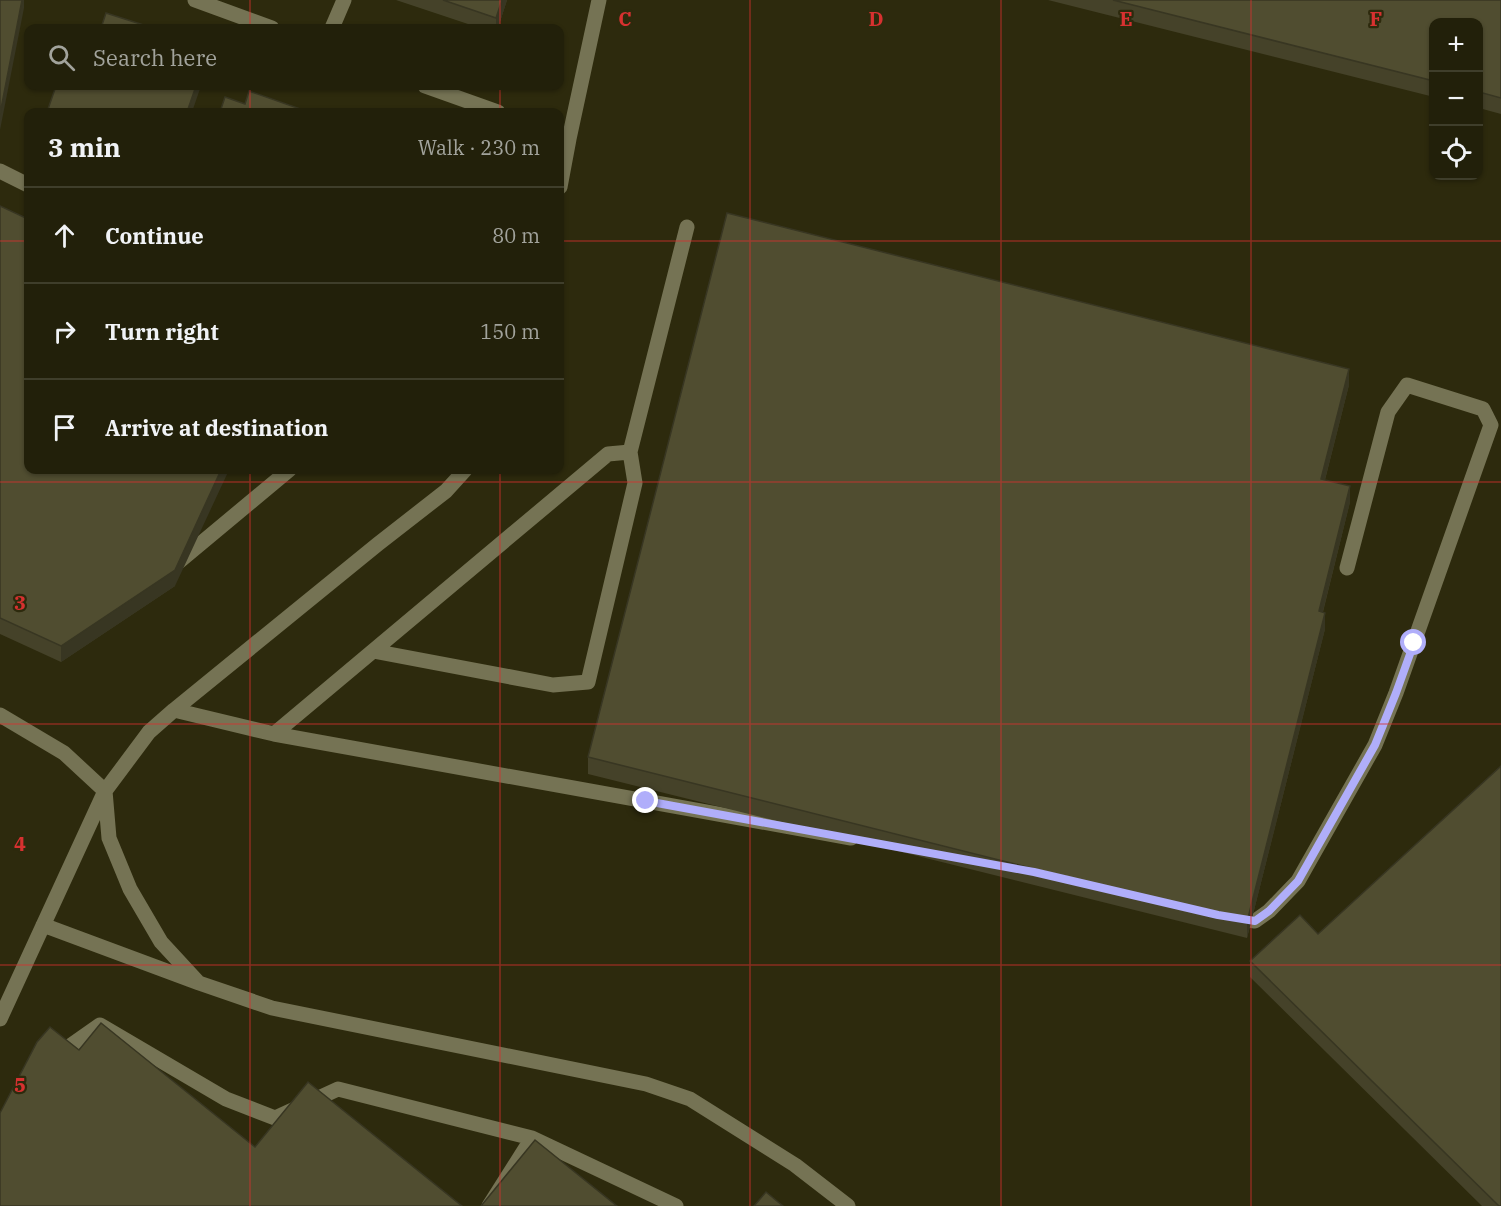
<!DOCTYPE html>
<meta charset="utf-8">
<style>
:root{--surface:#22200a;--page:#2e2d18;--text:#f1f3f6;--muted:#a2a39c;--line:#3f3e2b}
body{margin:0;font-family:"IBM Plex Serif",serif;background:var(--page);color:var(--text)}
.controls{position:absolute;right:18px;top:18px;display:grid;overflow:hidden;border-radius:12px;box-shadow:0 2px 4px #0004}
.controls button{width:54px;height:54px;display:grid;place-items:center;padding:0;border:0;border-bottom:2px solid var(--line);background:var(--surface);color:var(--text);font:30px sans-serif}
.stop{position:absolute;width:18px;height:18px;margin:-14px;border:4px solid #b0aefa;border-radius:50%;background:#fff}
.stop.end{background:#b0aefa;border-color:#fff;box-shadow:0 2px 6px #0008}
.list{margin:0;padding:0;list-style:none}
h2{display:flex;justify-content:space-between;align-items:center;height:78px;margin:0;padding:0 24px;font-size:26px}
h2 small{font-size:20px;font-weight:400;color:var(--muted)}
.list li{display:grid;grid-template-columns:39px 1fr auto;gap:18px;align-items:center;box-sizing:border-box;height:96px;padding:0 24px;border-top:2px solid var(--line)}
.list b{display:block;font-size:22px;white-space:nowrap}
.list em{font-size:20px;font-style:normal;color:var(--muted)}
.icon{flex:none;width:33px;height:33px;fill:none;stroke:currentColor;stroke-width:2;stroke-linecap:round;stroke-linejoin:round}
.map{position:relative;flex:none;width:1501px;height:1206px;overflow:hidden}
.search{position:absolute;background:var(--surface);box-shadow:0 2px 4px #0004;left:24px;top:24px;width:540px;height:66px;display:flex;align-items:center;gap:15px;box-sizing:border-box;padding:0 21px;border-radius:12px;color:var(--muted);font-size:22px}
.panel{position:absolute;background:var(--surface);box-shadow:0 2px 4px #0004;left:24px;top:108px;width:540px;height:366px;border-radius:12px}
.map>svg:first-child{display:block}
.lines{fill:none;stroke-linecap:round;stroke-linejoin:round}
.minor{stroke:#757354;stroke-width:15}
.wall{fill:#454229}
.shaded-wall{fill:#383622}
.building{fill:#504d30;stroke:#383622;stroke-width:1.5}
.route{stroke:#b0aefa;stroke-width:8}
.grid{fill:none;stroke:#d73130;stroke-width:1.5;stroke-opacity:0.55}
.grid-label{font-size:20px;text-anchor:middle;font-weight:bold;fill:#d73130;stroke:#2d2a0d;stroke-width:4.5;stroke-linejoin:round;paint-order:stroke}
</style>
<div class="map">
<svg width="1501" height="1206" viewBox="0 0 1501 1206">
<rect width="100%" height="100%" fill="#2d2a0d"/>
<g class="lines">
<path class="minor" d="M195 0 272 28
M332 28 344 0
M425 86 498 112
M0 171 28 185
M560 187 569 139 599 0
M175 565 289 470
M373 651 553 685 588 682 635 483 630 452
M174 710 274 734 851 838
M0 715 64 753 105 791 109 838 130 889 161 942 197 981
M274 734 608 454 630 452 687 227
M1233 917 1255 921 1269 911 1298 881 1375 745 1396 693 1491 425 1483 409 1407 385 1388 412 1347 568
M43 925 199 983 272 1008 646 1084 690 1099 795 1165 848 1206
M0 1019 105 791 149 732 174 710 378 544 446 491 465 470
M59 1058 63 1051 100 1025 226 1099 275 1118 338 1089 532 1138 676 1206
M489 1206 532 1138"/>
</g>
<path class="wall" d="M396 0H507L498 28H480Z
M1048 0H1501V114L1479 108V22H1434V97Z
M0 206 175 586 61 662 0 634Z
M1349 385 1325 480 1350 502 1323 612 1325 629 1247 938 588 774V757Z
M1318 934 1501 1206H1482L1250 977V961Z"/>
<path class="shaded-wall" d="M22 0H24V8L0 130V114Z
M502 0H507L498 28H496V18Z
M196 86H201L192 112H187Z
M1349 369V385L1321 495V479Z
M221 470H229L175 586 61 662V646Z
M1350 486V502L1319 627V611Z
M1325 613V629L1247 938V922Z"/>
<path class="building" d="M0 0H22L0 114Z
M443 0H502L496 18Z
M1113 0H1501V98L1479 92V22H1434V81Z
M106 13 153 28H101Z
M56 86H196L187 112H47Z
M249 91 306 111V112H220L225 97 245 104Z
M0 206 28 219V470H221L175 570 61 646 0 618Z
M727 213 1349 369 1321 479 1350 486 1319 611 1325 613 1247 922 588 757Z
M1501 766V1206H1499L1250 961 1300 915 1318 934Z
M101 1023 255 1147 308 1082 462 1206H0V1113L37 1042 50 1027 79 1050Z
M535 1140 617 1206H481Z
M766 1192 783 1206H754Z"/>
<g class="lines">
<path class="route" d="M646 801 1034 872 1218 915 1255 921 1269 911 1298 881 1375 745 1396 693 1414 643"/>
</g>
<path class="grid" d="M250 0V28M500 0V28M750 0V1206M1001 0V1206M1251 0V1206M250 86V112M500 86V112M0 241H28M560 241H1501M250 470V1206M500 470V1206M0 482H1501M0 724H1501M0 965H1501"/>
<g class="grid-label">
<text x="625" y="26">C</text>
<text x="876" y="26">D</text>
<text x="1126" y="26">E</text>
<text x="1376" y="26">F</text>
<text x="20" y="610">3</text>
<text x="20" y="851">4</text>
<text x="20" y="1092">5</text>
</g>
</svg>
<div class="controls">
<button>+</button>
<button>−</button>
<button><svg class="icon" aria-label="locate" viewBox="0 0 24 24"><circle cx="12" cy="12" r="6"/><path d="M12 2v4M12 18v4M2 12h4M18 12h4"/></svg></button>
</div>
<div class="stop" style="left:1414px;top:643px"></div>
<div class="stop end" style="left:646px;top:801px"></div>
<div class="search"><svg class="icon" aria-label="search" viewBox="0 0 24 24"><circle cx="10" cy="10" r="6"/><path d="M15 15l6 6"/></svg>Search here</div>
<section class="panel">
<h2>3 min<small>Walk · 230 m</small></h2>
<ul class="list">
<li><svg class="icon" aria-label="ahead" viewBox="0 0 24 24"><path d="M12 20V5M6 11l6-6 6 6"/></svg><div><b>Continue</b></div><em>80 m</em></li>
<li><svg class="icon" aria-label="right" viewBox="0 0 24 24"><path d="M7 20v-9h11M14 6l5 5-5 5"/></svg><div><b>Turn right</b></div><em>150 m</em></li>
<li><svg class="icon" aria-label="arrive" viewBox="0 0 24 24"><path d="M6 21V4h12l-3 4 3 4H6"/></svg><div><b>Arrive at destination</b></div></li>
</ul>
</section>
</div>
